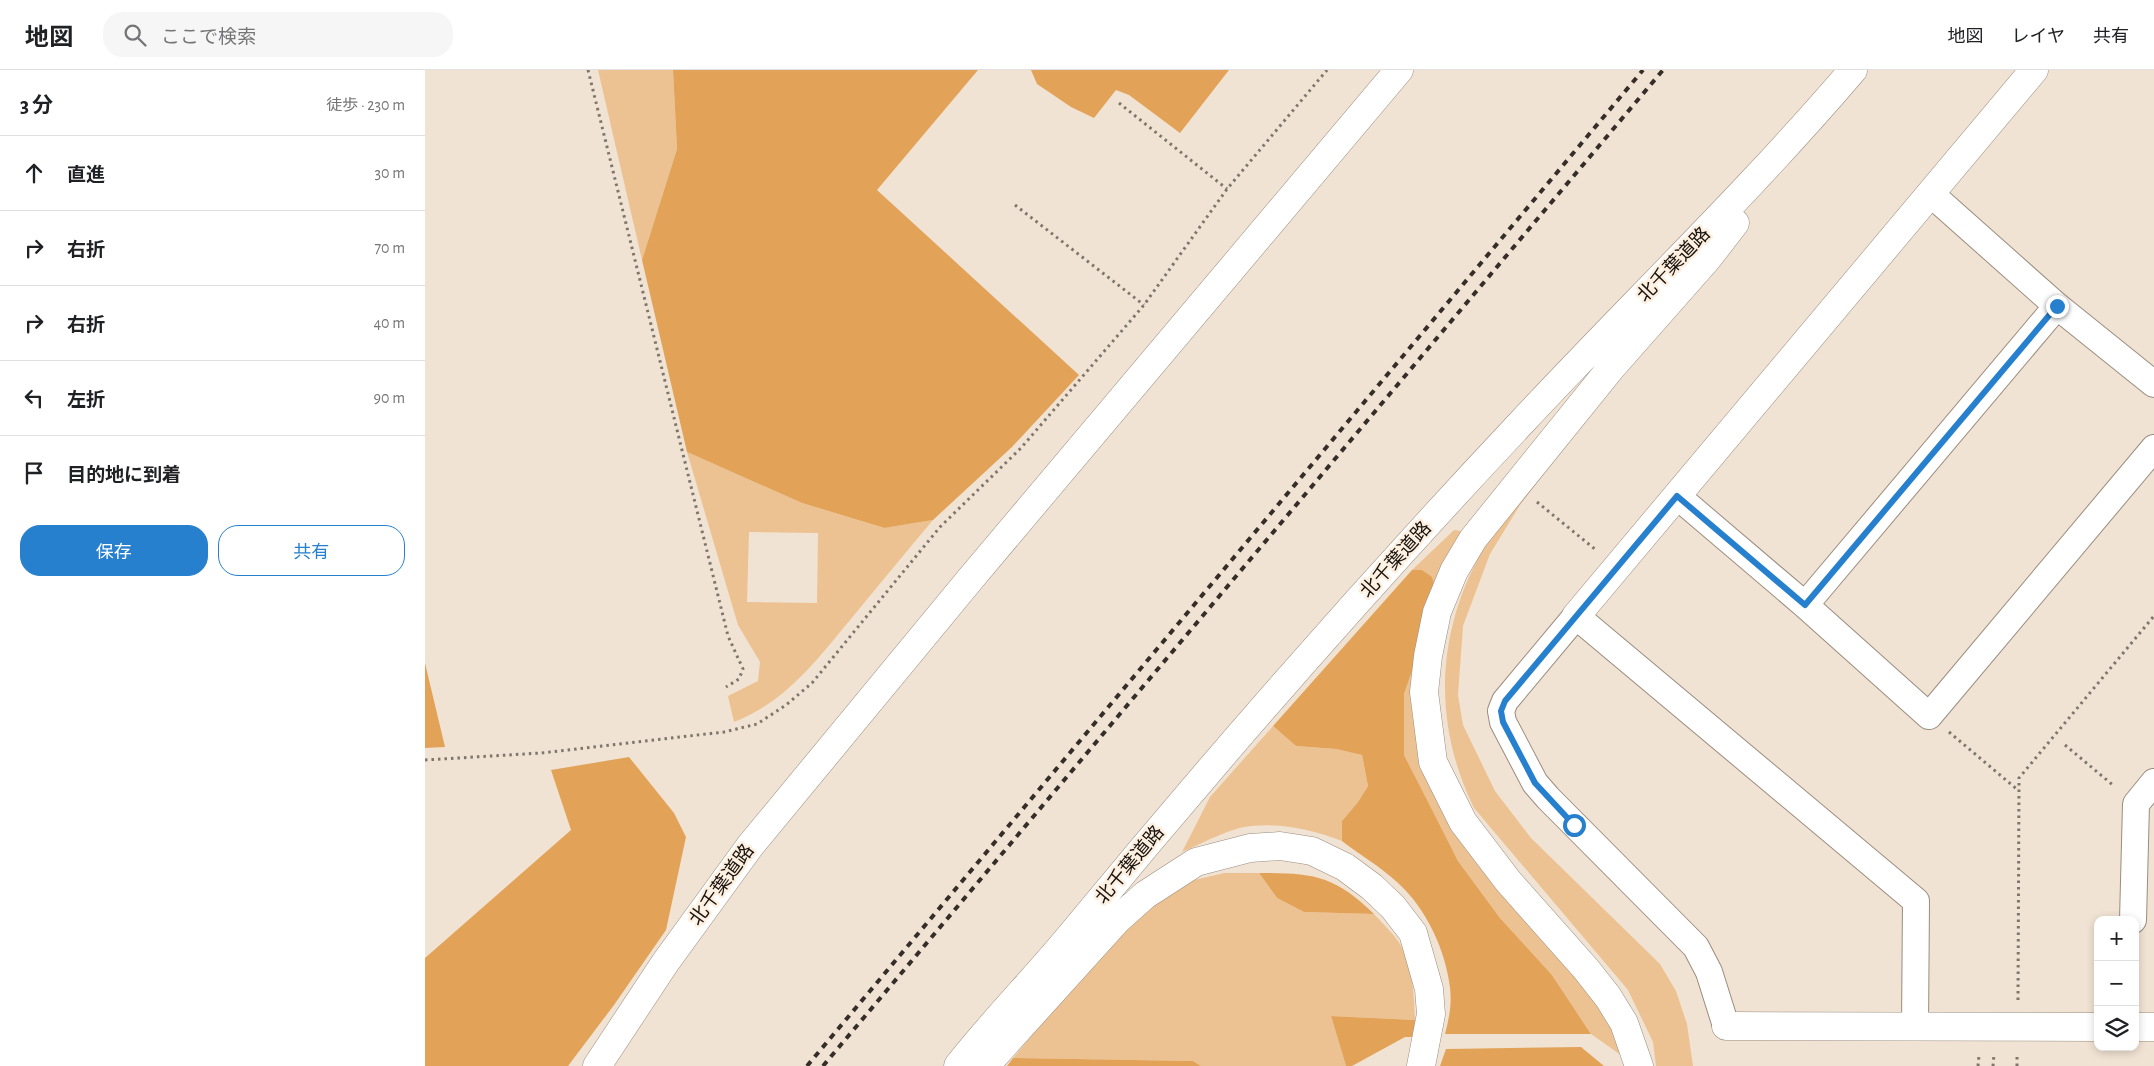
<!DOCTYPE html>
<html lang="ja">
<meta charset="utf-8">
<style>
:root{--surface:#fff;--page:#f6f6f6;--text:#202124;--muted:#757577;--line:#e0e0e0;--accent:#2780cd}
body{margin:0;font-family:"Alegreya Sans","Noto Sans JP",sans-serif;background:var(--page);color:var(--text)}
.controls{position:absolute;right:15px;bottom:15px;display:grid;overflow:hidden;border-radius:10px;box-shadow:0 2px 8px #0003}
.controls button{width:45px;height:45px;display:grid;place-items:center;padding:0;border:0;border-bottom:1px solid var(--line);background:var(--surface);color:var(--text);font:25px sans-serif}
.stop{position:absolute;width:15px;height:15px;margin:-11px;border:4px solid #2780cd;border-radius:50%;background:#fff}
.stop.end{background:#2780cd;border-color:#fff;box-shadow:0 1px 5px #0008}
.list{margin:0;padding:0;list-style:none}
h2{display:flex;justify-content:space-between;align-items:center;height:65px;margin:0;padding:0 20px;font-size:21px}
h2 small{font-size:16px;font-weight:400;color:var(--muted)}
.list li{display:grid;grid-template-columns:32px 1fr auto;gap:15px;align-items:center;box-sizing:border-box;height:75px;padding:0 20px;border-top:1px solid var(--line)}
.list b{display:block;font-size:19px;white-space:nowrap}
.list em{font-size:16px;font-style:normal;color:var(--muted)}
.actions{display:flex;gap:10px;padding:15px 20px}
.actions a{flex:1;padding:11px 0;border:1px solid var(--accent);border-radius:20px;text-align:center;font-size:18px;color:var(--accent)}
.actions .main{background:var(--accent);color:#fff}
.icon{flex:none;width:28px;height:28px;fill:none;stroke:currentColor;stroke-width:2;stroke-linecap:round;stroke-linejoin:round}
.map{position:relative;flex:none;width:1729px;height:996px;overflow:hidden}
header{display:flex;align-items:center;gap:30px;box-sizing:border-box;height:70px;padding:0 25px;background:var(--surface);border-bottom:1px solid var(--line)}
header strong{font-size:24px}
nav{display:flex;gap:28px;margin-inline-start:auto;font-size:18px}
.search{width:350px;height:45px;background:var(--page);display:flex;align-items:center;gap:12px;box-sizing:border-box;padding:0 18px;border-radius:20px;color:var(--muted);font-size:19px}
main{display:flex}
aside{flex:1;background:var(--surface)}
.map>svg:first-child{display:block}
.green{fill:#edc292;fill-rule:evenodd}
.forest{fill:#e2a359}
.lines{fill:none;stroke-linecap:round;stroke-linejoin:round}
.street-casing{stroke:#9a8d7f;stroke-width:28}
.secondary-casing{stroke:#9a8d7f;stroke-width:29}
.highway-casing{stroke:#9a8d7f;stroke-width:29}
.path{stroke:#7e756b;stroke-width:3;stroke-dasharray:2.5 4;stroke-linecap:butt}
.street{stroke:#fff;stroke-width:26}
.secondary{stroke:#fff;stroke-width:28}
.highway{stroke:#fff;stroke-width:28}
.rail{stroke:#352e28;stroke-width:4;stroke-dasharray:6 6;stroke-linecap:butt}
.route{stroke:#2780cd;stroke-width:6}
.labels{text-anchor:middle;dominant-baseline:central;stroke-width:5;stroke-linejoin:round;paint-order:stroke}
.street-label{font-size:19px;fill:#18130e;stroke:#fef0e0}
</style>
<header>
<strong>地図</strong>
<div class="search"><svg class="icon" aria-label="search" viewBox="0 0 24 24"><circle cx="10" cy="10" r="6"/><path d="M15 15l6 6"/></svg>ここで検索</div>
<nav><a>地図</a><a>レイヤ</a><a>共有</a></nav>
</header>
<main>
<aside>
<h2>3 分<small>徒歩 · 230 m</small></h2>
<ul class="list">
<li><svg class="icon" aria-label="ahead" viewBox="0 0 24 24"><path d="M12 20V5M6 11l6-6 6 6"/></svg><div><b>直進</b></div><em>30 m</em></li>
<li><svg class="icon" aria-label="right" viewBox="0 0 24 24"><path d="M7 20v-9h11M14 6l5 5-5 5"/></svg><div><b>右折</b></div><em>70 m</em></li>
<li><svg class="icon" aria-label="right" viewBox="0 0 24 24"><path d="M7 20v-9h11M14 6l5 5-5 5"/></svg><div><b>右折</b></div><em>40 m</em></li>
<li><svg class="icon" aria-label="left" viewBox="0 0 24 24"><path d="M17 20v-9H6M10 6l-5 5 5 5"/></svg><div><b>左折</b></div><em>90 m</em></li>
<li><svg class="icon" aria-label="arrive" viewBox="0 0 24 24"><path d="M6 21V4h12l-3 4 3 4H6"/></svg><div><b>目的地に到着</b></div></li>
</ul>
<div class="actions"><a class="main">保存</a><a>共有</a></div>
</aside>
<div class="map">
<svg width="1729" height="996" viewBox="0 0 1729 996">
<rect width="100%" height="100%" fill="#f1e3d3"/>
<path class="green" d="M173 0H248L252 79 217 190Z
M262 382 377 433 458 458 508 450C482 481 456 512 430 544 395 586 362 632 309 652L303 626 333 611 335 592 313 555ZM324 462 393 463 392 533 322 532Z
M1127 393 1095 435 1065 484 1038 556 1033 625 1038 655 1070 721 1106 768 1235 894 1251 921 1262 954 1268 996H1231L1228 972 1203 920 1049 738C1005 648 1012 554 1064 469 1069 461 1077 453 1083 446 1098 428 1113 411 1127 393Z
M1029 460 1036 461 1011 521 997 500H987Z
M993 584 1008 721 1024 755 1176 934 1200 988 1166 964 1127 905 1075 848 1033 791 1006 740 979 685V624Z
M848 656 871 676 911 679 937 685 943 716 933 732 917 751V771C887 760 858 753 826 756 805 758 778 773 757 782L785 727Z
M799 803H834L852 828 879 842 949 844C957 853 966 861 973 871 988 894 989 924 990 950L906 946 921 996H776L768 991 588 988 669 891 732 830 765 811Z"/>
<path class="forest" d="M248 0H553L452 120 654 305 587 377 508 450 459 458 377 433 262 382 217 190 252 79Z
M606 0H804L755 63 704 25 691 20 669 48 646 37 612 14Z
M987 500H997L1007 507 1011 521 993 584 979 624V685L1033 791 1075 848 1127 905 1166 964H1020C1024 949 1027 934 1025 918 1021 881 1001 838 973 813 956 797 935 785 917 771V751L933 732 943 716 937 685 911 679 871 676 848 656Z
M0 593 20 677 0 678Z
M204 687 249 743 261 767 241 860 189 935 143 996H0V888L146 760 126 700Z
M834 803C888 803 909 805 949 844L879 842 852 828Z
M906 946 990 950 989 967H980L927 996H921Z
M1156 977 1179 996H1015L1021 979Z
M588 988 768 991 776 996H582Z"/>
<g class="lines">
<defs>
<path id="street" d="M1506 124 1632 236 1729 314
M1252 426 1380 535 1504 646 1729 378
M1380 535 1632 236
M1708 850 1711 734 1729 712
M1301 956 1284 902 1271 877 1123 728 1110 713 1078 652 1076 641 1080 631 1151 546 1491 831 1490 957"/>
<path id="secondary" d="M1151 546 1609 0
M1301 956 1673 957
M1710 957H1729"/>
<path id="highway" d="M172 996 240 893 325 776 547 507 974 0
M533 996C569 950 610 909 647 864 791 689 941 518 1096 353 1206 235 1323 123 1428 0
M560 996 692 850 720 825 771 792 825 778 855 776 887 781 920 797 947 817 968 837 988 863 1004 919 1006 944 996 996
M1214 996 1199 953 1183 927 1161 899 1083 811 1038 752 1008 692 999 622 1003 586 1012 542 1029 501 1048 469 1186 298 1283 188 1310 153"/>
</defs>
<use href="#street" class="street-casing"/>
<use href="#secondary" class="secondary-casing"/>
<use href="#highway" class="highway-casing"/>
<path class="path" d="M163 0 303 566 318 599 314 609 301 617
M694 33 802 119
M590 135 719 235
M1112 432 1171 480
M1524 662 1594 721
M1640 675 1689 716
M0 690 116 683 299 662 332 654 361 635 387 613 515 457 596 378 719 235 802 119 902 0
M1593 930 1594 708 1729 546
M1553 996 1554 985
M1568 996 1569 984
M1592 996V985"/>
<use href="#street" class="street"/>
<use href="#secondary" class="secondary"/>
<use href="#highway" class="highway"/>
<path class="rail" d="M382 996 1218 0
M398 996 1238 0"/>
</g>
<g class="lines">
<path class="route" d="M1149 755 1110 713 1078 652 1076 641 1080 631 1252 426 1380 535 1632 236"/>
</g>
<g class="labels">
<g class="street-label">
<text transform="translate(1249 195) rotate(-46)">北千葉道路</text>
<text transform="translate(971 490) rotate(-48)">北千葉道路</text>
<text transform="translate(705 795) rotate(-50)">北千葉道路</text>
<text transform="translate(297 815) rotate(-54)">北千葉道路</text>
</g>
</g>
</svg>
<div class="controls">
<button>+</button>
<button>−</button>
<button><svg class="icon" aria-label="layers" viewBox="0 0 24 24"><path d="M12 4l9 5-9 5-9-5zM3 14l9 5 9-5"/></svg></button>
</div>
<div class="stop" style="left:1149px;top:755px"></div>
<div class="stop end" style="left:1632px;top:236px"></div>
</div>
</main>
